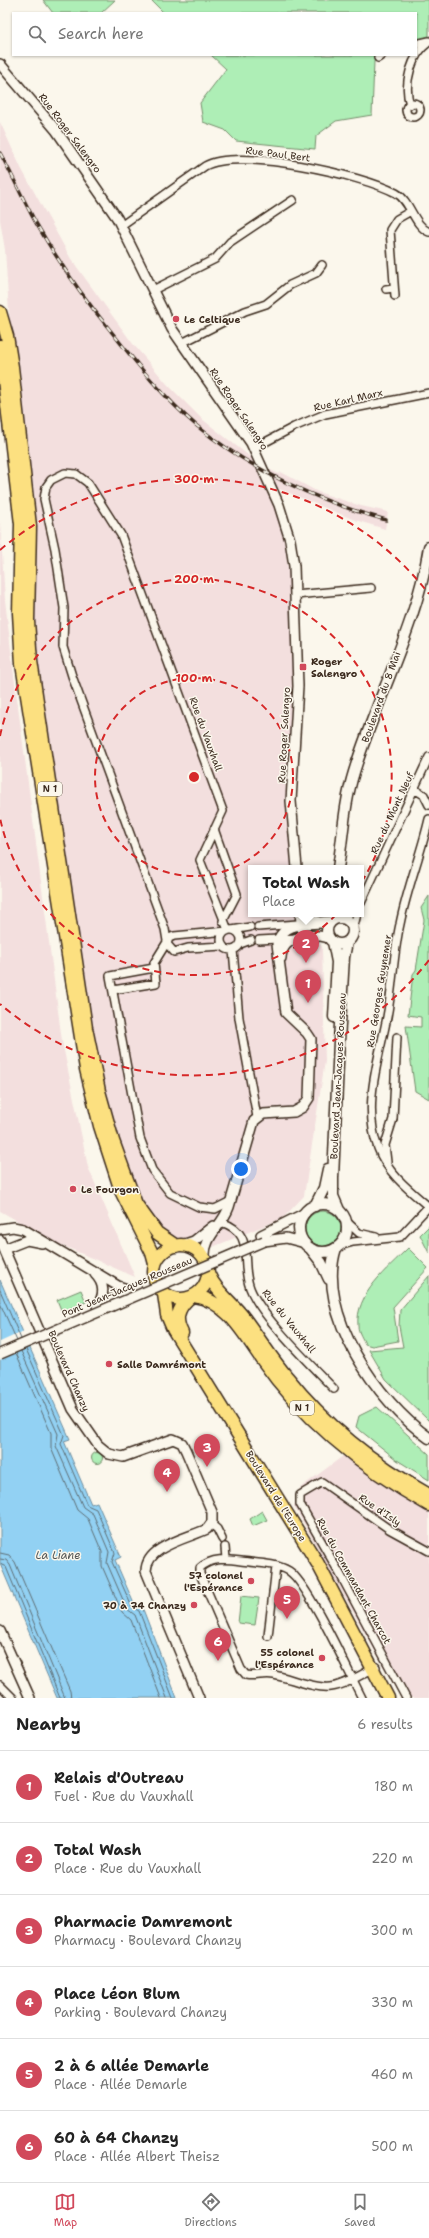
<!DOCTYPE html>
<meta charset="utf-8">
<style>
:root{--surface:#fff;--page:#f6f6f6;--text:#222;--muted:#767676;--line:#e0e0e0;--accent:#d1495b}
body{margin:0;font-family:"Shantell Sans",sans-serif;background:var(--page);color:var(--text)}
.you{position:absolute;left:241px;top:1169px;width:14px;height:14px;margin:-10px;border:3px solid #fff;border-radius:50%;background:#1a73e8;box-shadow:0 0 0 6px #1a73e833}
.badge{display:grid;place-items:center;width:26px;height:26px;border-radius:50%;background:var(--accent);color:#fff;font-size:13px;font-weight:700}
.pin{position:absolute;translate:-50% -33px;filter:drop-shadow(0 1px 2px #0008)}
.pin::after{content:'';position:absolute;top:21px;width:14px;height:12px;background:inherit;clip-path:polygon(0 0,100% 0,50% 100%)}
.popup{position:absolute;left:248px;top:865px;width:116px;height:52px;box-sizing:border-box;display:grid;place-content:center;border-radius:0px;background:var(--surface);filter:drop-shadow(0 1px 3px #0005);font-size:13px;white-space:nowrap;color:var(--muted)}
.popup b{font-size:15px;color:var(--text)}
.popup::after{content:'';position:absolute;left:50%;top:100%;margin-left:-8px;border:8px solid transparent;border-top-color:var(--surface)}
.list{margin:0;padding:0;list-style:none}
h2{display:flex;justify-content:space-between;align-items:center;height:52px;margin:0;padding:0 16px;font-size:17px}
h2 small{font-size:13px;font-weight:400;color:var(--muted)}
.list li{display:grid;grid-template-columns:26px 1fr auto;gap:12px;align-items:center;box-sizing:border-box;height:72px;padding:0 16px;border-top:1px solid var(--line)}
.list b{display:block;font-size:15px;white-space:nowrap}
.list p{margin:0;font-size:13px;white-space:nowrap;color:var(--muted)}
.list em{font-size:13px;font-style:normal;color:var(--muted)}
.icon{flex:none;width:22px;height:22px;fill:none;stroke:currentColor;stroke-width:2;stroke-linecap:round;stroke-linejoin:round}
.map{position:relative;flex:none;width:429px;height:1698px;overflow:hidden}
.search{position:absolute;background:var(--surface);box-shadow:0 1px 3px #0004;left:12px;right:12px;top:12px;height:44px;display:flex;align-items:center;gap:10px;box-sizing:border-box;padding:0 14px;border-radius:0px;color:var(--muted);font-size:15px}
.sheet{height:484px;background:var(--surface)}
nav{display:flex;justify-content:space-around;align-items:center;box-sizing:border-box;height:56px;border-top:1px solid var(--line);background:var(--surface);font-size:11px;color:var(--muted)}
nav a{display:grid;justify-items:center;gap:2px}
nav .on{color:var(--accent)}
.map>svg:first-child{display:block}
.built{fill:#f3dfde}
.green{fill:#aeeeb6;stroke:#748c6a}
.water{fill:#92d1f3;stroke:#6f8e9e}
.pier{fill:#fbf7ec}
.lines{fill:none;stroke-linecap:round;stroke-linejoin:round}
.shore{stroke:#5e6d73;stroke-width:1}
.minor-casing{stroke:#3b2a1e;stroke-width:10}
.tertiary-casing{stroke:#3b2a1e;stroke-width:12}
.secondary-casing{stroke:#3b2a1e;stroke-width:13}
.primary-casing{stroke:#3b2a1e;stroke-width:15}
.trunk-casing{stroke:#3b2a1e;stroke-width:15}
.minor{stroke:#fbf7ec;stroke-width:7}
.tertiary{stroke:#fbf7ec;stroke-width:9}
.secondary{stroke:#fbf7ec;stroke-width:10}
.primary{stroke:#fce080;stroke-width:12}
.trunk{stroke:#fce080;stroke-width:12}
.rail-casing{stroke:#3b2a1e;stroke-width:3.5}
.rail{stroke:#fbf7ec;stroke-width:2;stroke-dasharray:6;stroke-linecap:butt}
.tertiary-bridge-casing{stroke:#3b2a1e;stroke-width:12;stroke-linecap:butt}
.tertiary-bridge{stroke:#fbf7ec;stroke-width:9}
.ring{fill:none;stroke:#d62828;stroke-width:2;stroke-dasharray:7 5}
.poi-dot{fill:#d1495b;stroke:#fbf7ec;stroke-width:1.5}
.labels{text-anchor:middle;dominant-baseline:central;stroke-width:3;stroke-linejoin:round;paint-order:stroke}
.shield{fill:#fbf7ec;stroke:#75685c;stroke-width:1}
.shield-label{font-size:9px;font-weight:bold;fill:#3b2a1e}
.street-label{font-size:10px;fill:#3b2a1e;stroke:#fbf7ec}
.poi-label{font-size:10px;font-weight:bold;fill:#3b2a1e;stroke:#fbf7ec;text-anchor:start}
.water-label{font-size:11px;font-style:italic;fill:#515453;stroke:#fbf7ec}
.centre{fill:#d62828;stroke:#fbf7ec;stroke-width:2}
.ring-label{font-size:12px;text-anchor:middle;font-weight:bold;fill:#d62828;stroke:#fbf7ec;stroke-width:3;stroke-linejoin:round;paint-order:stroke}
</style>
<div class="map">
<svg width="429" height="1698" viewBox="0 0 429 1698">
<rect width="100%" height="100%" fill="#fbf7ec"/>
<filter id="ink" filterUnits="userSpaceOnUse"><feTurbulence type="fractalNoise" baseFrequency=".025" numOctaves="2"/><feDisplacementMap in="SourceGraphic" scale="8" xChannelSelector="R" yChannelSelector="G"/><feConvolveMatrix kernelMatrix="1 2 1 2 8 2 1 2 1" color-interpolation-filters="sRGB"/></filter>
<g filter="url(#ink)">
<path class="built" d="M0 122 21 168 71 259 133 344 168 385 202 419 262 466 279 474 281 472 318 492 361 506 388 512 385 529 355 520 277 488 291 590 294 658 293 868H251V914H299L322 947 325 1061 304 1196 283 1218 208 1249 164 1234 152 1219 139 1197 108 1106 91 1024 34 637 35 527 20 380 10 328 5 250 0 220Z
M0 521 5 600 14 676 62 1041 88 1167 135 1277 57 1243 0 1211Z
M343 1456 409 1500 429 1510V1698H401L294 1506 300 1488Z"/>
<path class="green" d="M43 0H115L101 13H53Z
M151 0H429V36L416 39V13H164Z
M211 55H376L374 62 372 115 336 121 316 136 315 149 236 141 225 130 203 122 200 103 226 69Z
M429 896V1099L415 1091 406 1026 421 1027V1017L408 1015 413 974 416 970 424 920 421 908Z
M305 1229a18 18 0 1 1 36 0a18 18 0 1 1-36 0Z
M429 1226V1253L420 1235Z
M408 1248 428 1268 393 1307 398 1341 372 1346 365 1344C363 1339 358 1332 358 1326 355 1294 387 1269 408 1248Z
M429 1276V1421L386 1379 369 1350 403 1347 399 1326 400 1310Z
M81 1290 86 1302 62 1312 57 1300Z
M377 1407 429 1454V1480L397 1460 356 1427 359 1416Z
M91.5 1458a5.5 5.5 0 1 1 11 0a5.5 5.5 0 1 1-11 0Z
M262 1511 267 1520 253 1526 250 1519Z
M241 1596 259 1598 255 1625 238 1623Z"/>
<path class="water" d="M0 1280 70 1439 64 1441 91 1504 97 1502 121 1557 115 1560 135 1606 141 1604 177 1698H57L0 1564Z"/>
<path class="pier" d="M24 1331 31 1347 0 1360V1342Z"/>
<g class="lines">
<path class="shore" d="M0 1290 21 1339
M0 1303 17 1341
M26 1349 64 1435 61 1444 87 1505 96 1509 115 1553 112 1562 132 1607 139 1611 173 1698
M21 1351 58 1434 56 1446 83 1507 93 1514 109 1552 107 1563 127 1609 135 1615 167 1698
M16 1353 51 1433V1448L77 1510 88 1519 102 1552V1566L122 1612 131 1620 161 1698
M0 1553 9 1555 15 1562 70 1691 71 1698
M0 1559 6 1560 10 1565 65 1698
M0 1564 6 1567 60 1698"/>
<defs>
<path id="minor" d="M416 44 429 41
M378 58 382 55
M406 110a7 7 0 1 1 14 0a7 7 0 1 1-14 0Z
M410 105C403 84 411 55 429 42
M122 225 205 166C238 147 363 175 396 193 411 201 413 225 429 232
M386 289 394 288
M153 290 215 259 230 242 293 200
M395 296 390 230 397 219 411 211
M182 343 245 311 266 304 290 285 316 273 322 265
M254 448 294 427 325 414 429 393
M295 595 371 588
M414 789 424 795 429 805
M214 829 237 894 223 921
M361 903 429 757
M340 918 349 914
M258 927 297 924
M232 930 250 927
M353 930 357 914
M221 940a10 10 0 1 1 20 0a10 10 0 1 1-20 0Z
M259 940 297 938
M167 941 165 929 72 676 63 647 64 608 55 549 44 499 46 487 51 480 65 473 76 474 88 483 121 535 223 811 200 860 228 930
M240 944 251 940
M223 946 188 948 174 952 167 944 169 938 174 936 227 931
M233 950 239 1018 257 1117
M154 968 110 976 140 1138 152 1170 170 1193 199 1207 215 1209 231 1201
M113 990 156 983 154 963 167 942
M387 1162 385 1145 393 1119 397 1037
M429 1207C409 1190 387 1173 378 1148 362 1106 379 1059 387 1017 393 986 393 955 400 924 407 888 421 854 429 819
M346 1221 359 1233 376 1237
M221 1222C257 1234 239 1259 250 1288 261 1317 312 1366 334 1389
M339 1246 353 1242 400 1237 429 1206
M211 1524 217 1529 222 1539
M225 1547 226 1559
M268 1636 276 1567
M0 1685 13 1698
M362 1698C349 1673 308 1583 289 1571 276 1563 255 1563 241 1561 227 1559 212 1557 200 1568V1574L241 1669 246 1675C255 1677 264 1673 274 1675 290 1678 315 1689 331 1687 346 1685 362 1674 376 1667
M406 1698 340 1574 300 1504V1495L322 1482 389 1529 429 1551"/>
<path id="tertiary" d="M0 64 56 130 117 218 172 329 251 443 279 505 290 540 294 566 298 686 291 801 297 868
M300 914 302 929
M307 914 318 922 331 921
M281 958C282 935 311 933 329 938
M0 1229 13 1227 23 1229 118 1286 127 1289H137
M261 1235 305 1213
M0 1240 73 1409 98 1445 109 1454 123 1457 173 1439 182 1443 186 1451 212 1512V1522L207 1529C189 1538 146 1546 146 1571L199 1698
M264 1241 286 1238 305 1243
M182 1245 194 1241 213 1226
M4 1249 27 1240 42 1243
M205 1259C203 1236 222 1227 229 1207L254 1121 263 1114 294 1112 303 1107 309 1098 311 1039 307 1033 286 1013 277 944C281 923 306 924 322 923
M95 1274C105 1284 105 1295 97 1306
M97 1306 134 1290
M0 1631 30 1698"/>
<path id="secondary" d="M338 868C343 836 344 804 354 772 377 697 417 625 429 547
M327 931a13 13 0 1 1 26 0a13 13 0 1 1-26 0Z
M333 942 337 962 334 1017
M299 1228a24 24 0 1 1 48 0a24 24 0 1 1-48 0Z
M315 1206 324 1188 328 1169
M339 1210 333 1196V1178L339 1041 344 957 347 942
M310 1248 321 1262 329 1279
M336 1248C315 1313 378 1402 429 1438"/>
<path id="primary" d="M164 1294 167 1315 173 1329 318 1564 388 1698
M182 1333C175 1319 177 1310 188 1299"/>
<path id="trunk" d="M0 312 7 336 12 367 30 526 28 621 31 661 86 1028 99 1091 113 1141 136 1204 157 1233 176 1246
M0 346 21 524 19 613 22 664 86 1069 100 1126 121 1191 152 1253 155 1264
M154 1272a27 27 0 1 1 54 0a27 27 0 1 1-54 0Z
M208 1273C215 1291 233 1303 244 1318 259 1338 271 1358 287 1377 326 1426 375 1465 429 1495
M194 1296C226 1300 244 1334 261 1358 304 1420 363 1468 429 1505"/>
</defs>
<use href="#minor" class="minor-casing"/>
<use href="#tertiary" class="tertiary-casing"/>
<use href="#secondary" class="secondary-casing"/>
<use href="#primary" class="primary-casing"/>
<use href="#trunk" class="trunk-casing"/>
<use href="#minor" class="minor"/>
<use href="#tertiary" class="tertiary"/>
<use href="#secondary" class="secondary"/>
<use href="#primary" class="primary"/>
<use href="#trunk" class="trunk"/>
<defs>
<path id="rail" d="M0 153C13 176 23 200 36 223 58 261 82 296 110 330 137 364 164 398 197 426 251 470 319 502 386 520"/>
</defs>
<use href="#rail" class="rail-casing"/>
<use href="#rail" class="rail"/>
<defs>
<path id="tertiary-bridge" d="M0 1354 264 1241"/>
</defs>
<use href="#tertiary-bridge" class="tertiary-bridge-casing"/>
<use href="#tertiary-bridge" class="tertiary-bridge"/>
</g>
</g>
<g class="ring">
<circle cx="194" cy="777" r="99"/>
<path d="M0 736A198 198 0 1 1 0 818"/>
<path d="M429 960A298 298 0 0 1 0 1004M0 550A298 298 0 0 1 429 594"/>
</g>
<g class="poi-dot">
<circle cx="176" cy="319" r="4"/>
<rect x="299" y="663" width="8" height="8" rx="2"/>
<circle cx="73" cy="1189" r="4"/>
<circle cx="109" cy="1364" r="4"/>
<circle cx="251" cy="1581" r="4"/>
<circle cx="194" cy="1605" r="4"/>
<circle cx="322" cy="1658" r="4"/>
</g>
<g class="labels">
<g class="shield">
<rect x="38" y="782" width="24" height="14" rx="3"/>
<rect x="290" y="1401" width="24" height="14" rx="3"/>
</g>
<g class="shield-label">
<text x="50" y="789">N 1</text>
<text x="302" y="1408">N 1</text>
</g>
<g class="street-label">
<text transform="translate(70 133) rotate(53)">Rue Roger Salengro</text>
<text transform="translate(278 154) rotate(7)">Rue Paul Bert</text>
<text transform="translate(348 400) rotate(-13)">Rue Karl Marx</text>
<text transform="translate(239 409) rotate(56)">Rue Roger Salengro</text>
<text transform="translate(381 697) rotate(-70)">Boulevard du 8 Mai</text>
<text transform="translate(206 734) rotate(70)">Rue du Vauxhall</text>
<text transform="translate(284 735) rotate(-87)">Rue Roger Salengro</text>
<text transform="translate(392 813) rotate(-65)">Rue du Mont Neuf</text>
<text transform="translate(379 991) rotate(-81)">Rue Georges Guynemer</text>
<text transform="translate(338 1076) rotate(-87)">Boulevard Jean-Jacques Rousseau</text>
<text transform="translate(127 1287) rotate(-23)">Pont Jean-Jacques Rousseau</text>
<text transform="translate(289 1321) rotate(51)">Rue du Vauxhall</text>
<text transform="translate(69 1371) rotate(66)">Boulevard Chanzy</text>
<text transform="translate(276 1496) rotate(58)">Boulevard de l'Europe</text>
<text transform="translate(380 1510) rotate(34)">Rue d'Isly</text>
<text transform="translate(354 1581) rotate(61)">Rue du Commandant Charcot</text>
</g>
<g class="poi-label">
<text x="184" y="319">Le Celtique</text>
<text x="311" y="661">Roger<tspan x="311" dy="12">Salengro</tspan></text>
<text x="81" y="1189">Le Fourgon</text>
<text x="117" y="1364">Salle Damrémont</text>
<text x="243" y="1575" text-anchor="end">57 colonel<tspan x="243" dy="12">l'Espérance</tspan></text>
<text x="186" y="1605" text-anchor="end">70 à 74 Chanzy</text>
<text x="314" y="1652" text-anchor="end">55 colonel<tspan x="314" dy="12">l'Espérance</tspan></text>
</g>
<g class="water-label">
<text x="58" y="1555">La Liane</text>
</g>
</g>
<circle cx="194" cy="777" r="6" class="centre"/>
<g class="ring-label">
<text x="194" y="483">300 m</text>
<text x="194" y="583">200 m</text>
<text x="194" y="682">100 m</text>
</g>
</svg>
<div class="you"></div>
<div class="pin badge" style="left:308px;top:1003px">1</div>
<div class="pin badge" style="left:306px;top:963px">2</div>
<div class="popup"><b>Total Wash</b>Place</div>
<div class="pin badge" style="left:207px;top:1467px">3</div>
<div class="pin badge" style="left:167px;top:1492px">4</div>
<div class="pin badge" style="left:287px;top:1619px">5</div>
<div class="pin badge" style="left:218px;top:1661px">6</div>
<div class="search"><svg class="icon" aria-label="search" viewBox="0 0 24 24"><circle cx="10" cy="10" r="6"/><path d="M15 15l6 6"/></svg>Search here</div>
</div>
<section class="sheet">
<h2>Nearby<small>6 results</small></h2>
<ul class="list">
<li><span class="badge">1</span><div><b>Relais d'Outreau</b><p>Fuel · Rue du Vauxhall</p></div><em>180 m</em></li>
<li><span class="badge">2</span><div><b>Total Wash</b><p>Place · Rue du Vauxhall</p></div><em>220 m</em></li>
<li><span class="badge">3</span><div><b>Pharmacie Damremont</b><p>Pharmacy · Boulevard Chanzy</p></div><em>300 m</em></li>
<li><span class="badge">4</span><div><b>Place Léon Blum</b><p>Parking · Boulevard Chanzy</p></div><em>330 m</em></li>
<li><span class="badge">5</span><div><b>2 à 6 allée Demarle</b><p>Place · Allée Demarle</p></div><em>460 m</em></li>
<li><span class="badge">6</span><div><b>60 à 64 Chanzy</b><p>Place · Allée Albert Theisz</p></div><em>500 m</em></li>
</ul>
</section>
<nav>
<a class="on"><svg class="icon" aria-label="map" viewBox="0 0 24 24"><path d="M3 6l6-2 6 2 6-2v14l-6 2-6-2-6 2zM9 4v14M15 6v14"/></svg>Map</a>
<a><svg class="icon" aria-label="directions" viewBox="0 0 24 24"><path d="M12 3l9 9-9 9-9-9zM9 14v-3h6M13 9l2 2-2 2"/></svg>Directions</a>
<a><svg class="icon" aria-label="saved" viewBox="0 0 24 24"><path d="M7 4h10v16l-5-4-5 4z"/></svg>Saved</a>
</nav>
